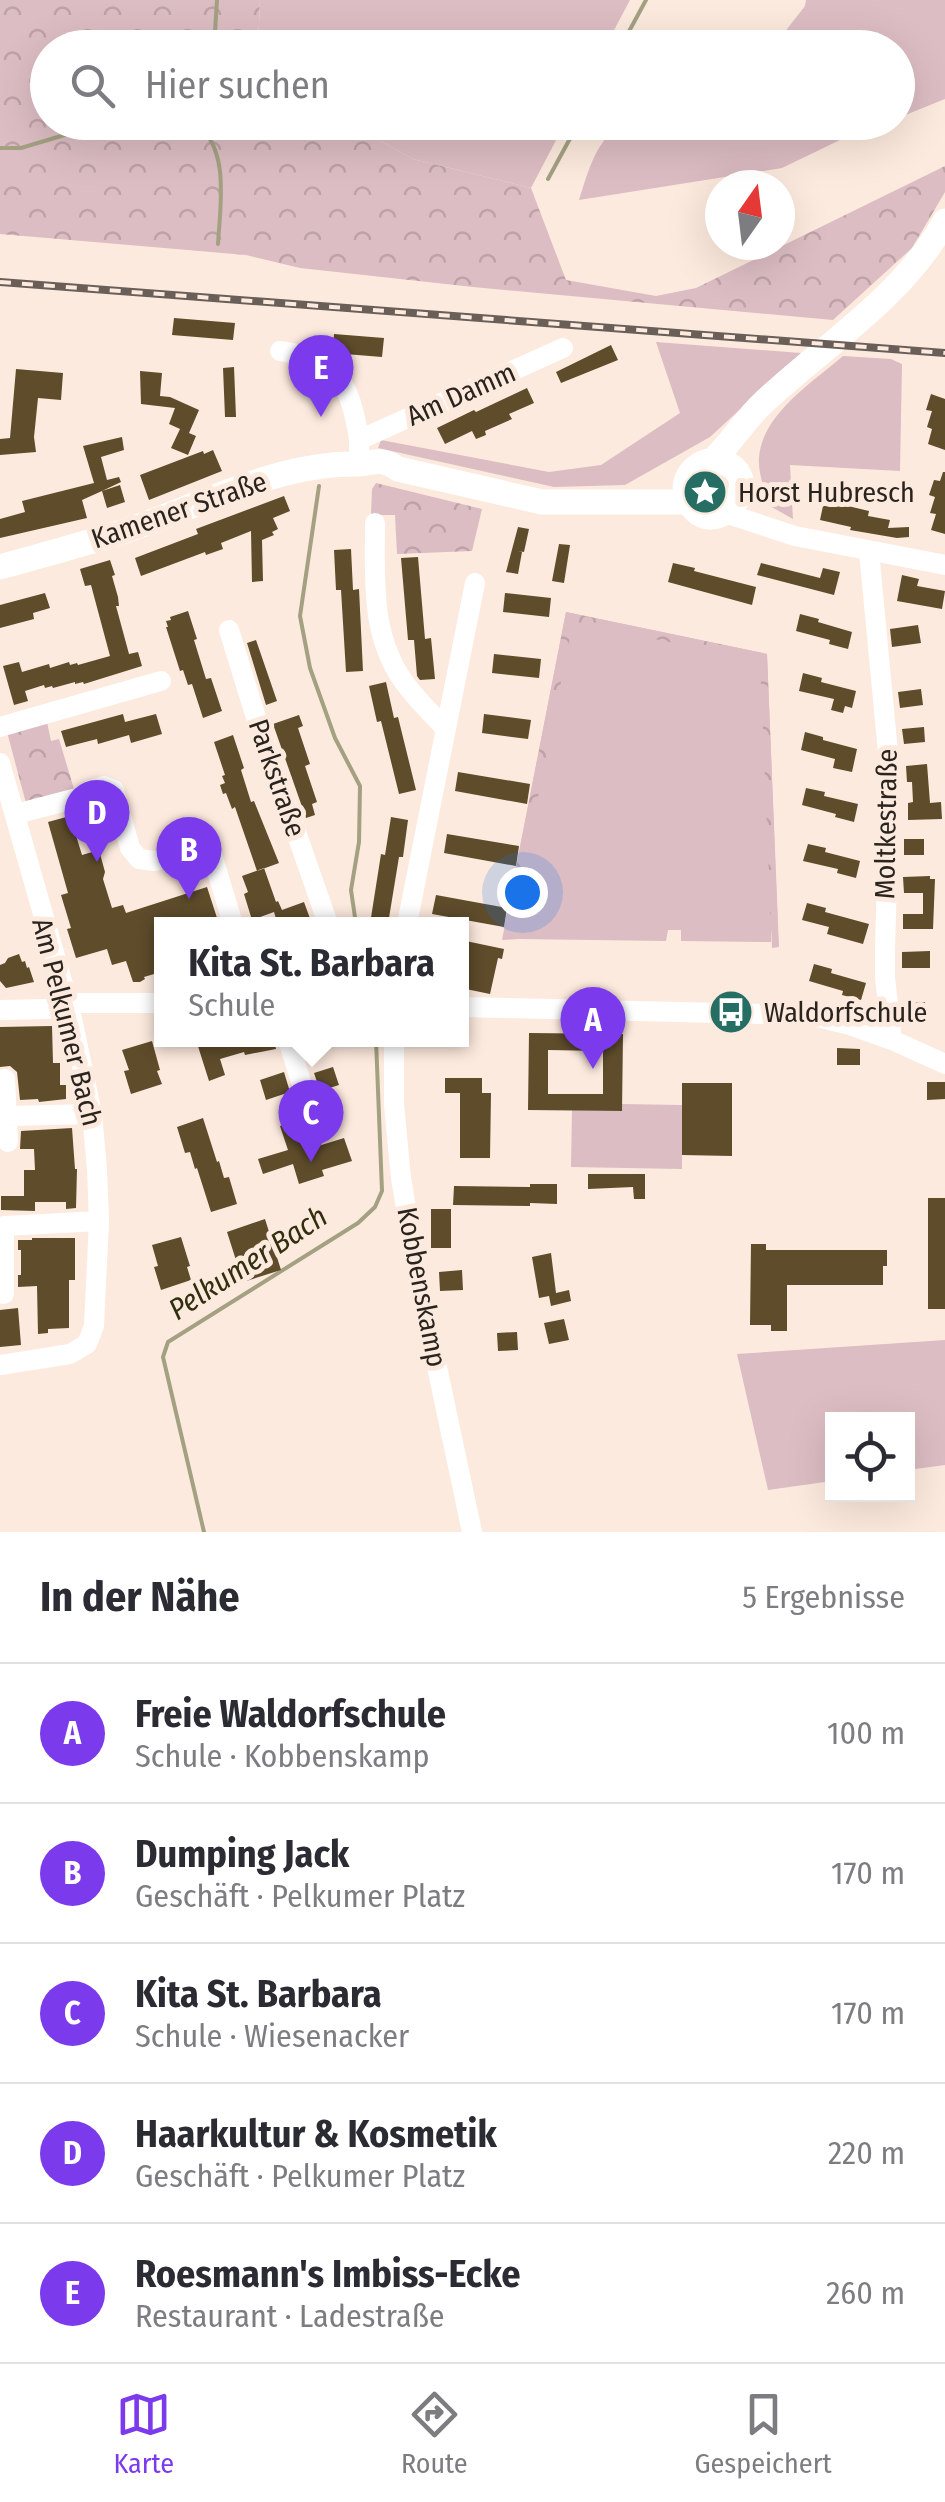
<!DOCTYPE html>
<html lang="de">
<meta charset="utf-8">
<style>
:root{--surface:#fff;--page:#f2f2f3;--text:#2b2b33;--muted:#7c7c81;--line:#e1e1e2;--accent:#7c3aed}
body{margin:0;font-family:"Fira Sans Condensed",sans-serif;background:var(--page);color:var(--text)}
.controls{position:absolute;right:30px;bottom:30px;display:grid;overflow:hidden;border-radius:0px;box-shadow:0 10px 40px #0002}
.controls button{width:90px;height:90px;display:grid;place-items:center;padding:0;border:0;border-bottom:2px solid var(--line);background:var(--surface);color:var(--text);font:50px sans-serif}
.compass{position:absolute;left:705px;top:170px;width:90px;height:90px;border-radius:50%;background:var(--surface);box-shadow:0 10px 40px #0002;rotate:14deg}
.you{position:absolute;left:522px;top:892px;width:35px;height:35px;margin:-25px;border:8px solid #fff;border-radius:50%;background:#1a73e8;box-shadow:0 0 0 15px #1a73e833}
.badge{display:grid;place-items:center;width:65px;height:65px;border-radius:50%;background:var(--accent);color:#fff;font-size:32px;font-weight:700}
.pin{position:absolute;translate:-50% -82px;filter:drop-shadow(0 2px 5px #0008)}
.pin::after{content:'';position:absolute;top:52px;width:35px;height:30px;background:inherit;clip-path:polygon(0 0,100% 0,50% 100%)}
.popup{position:absolute;left:154px;top:917px;width:315px;height:130px;box-sizing:border-box;display:grid;place-content:center;border-radius:0px;background:var(--surface);filter:drop-shadow(0 2px 8px #0005);font-size:32px;white-space:nowrap;color:var(--muted)}
.popup b{font-size:38px;color:var(--text)}
.popup::after{content:'';position:absolute;left:50%;top:100%;margin-left:-20px;border:20px solid transparent;border-top-color:var(--surface)}
.list{margin:0;padding:0;list-style:none}
h2{display:flex;justify-content:space-between;align-items:center;height:130px;margin:0;padding:0 40px;font-size:42px}
h2 small{font-size:32px;font-weight:400;color:var(--muted)}
.list li{display:grid;grid-template-columns:65px 1fr auto;gap:30px;align-items:center;box-sizing:border-box;height:140px;padding:0 40px;border-top:2px solid var(--line)}
.list b{display:block;font-size:38px;white-space:nowrap}
.list p{margin:0;font-size:32px;white-space:nowrap;color:var(--muted)}
.list em{font-size:32px;font-style:normal;color:var(--muted)}
.icon{flex:none;width:55px;height:55px;fill:none;stroke:currentColor;stroke-width:2;stroke-linecap:round;stroke-linejoin:round}
.map{position:relative;flex:none;width:945px;height:1532px;overflow:hidden}
.search{position:absolute;background:var(--surface);box-shadow:0 10px 40px #0002;left:30px;right:30px;top:30px;height:110px;display:flex;align-items:center;gap:25px;box-sizing:border-box;padding:0 35px;border-radius:55px;color:var(--muted);font-size:38px}
.sheet{height:830px;background:var(--surface)}
nav{display:flex;justify-content:space-around;align-items:center;box-sizing:border-box;height:140px;border-top:2px solid var(--line);background:var(--surface);font-size:28px;color:var(--muted)}
nav a{display:grid;justify-items:center;gap:5px}
nav .on{color:var(--accent)}
.map>svg:first-child{display:block}
.green{fill:#dcbdc3}
.forest{fill:url(#forest-crowns)}
.lines{fill:none;stroke-linecap:round;stroke-linejoin:round}
.stream{stroke:#a3a182;stroke-width:4}
.building{fill:#5e4c2b;fill-rule:evenodd}
.minor{stroke:#fff;stroke-width:20}
.major{stroke:#fff;stroke-width:25}
.rail-casing{stroke:#695f58;stroke-width:8}
.rail{stroke:#fdeade;stroke-width:4;stroke-dasharray:11;stroke-linecap:butt}
.labels{text-anchor:middle;dominant-baseline:central;stroke-width:10;stroke-linejoin:round;paint-order:stroke}
.street-label{font-size:28px;fill:#2a241f;stroke:#fdeade}
.poi-label{font-size:28px;fill:#2a241f;stroke:#fdeade;text-anchor:start}
.water-label{font-size:30px;font-style:italic;fill:#312f0e;stroke:#fdeade}
</style>
<div class="map">
<svg width="945" height="1532" viewBox="0 0 945 1532">
<defs>
<pattern id="forest-crowns" width="20" height="18" patternUnits="userSpaceOnUse" patternTransform="scale(2.5)"><rect width="20" height="18" fill="#dcbdc3"/><path d="M2 6a3 3 0 1 1 6 0M12 15a3 3 0 1 1 6 0" fill="none" stroke="#bda2a7"/></pattern>
</defs>
<rect width="100%" height="100%" fill="#fdeade"/>
<path class="green" d="M260 0H630L605 47 258 48Z
M806 0H945V99L898 118V48L773 47 805 6Z
M348 123H565L531 188 413 159Z
M626 123V122L885 123 842 139 782 168 579 200C588 172 597 135 626 123Z
M656 342 801 353 710 437 625 485 554 487 378 448 381 440 549 472 601 465 680 413Z
M843 356 891 359 902 364 900 471 790 465 793 519 768 505C765 491 758 473 759 458 762 414 812 383 843 356Z
M566 612 767 654 778 931H771V942L681 941V930H668L666 941 519 939 512 929 504 928Z
M622 1104 682 1105V1169L571 1167 572 1110 622 1111Z
M945 1340V1465L908 1470V1420H832V1481L768 1490 737 1354Z"/>
<path class="forest" d="M0 0H260L258 47 48 48V122L348 123 413 159 531 188 566 280 656 296 696 288 945 166V192L912 248 833 320 473 287 300 268 246 255 0 234Z
M376 483 482 509 472 551 397 554 395 515H371L372 489Z
M566 612 767 654 779 947 772 948 760 661 573 622 512 928 519 939 502 940Z
M47 722 51 741 59 739 74 789 27 807 7 732Z"/>
<g class="lines">
<path class="stream" d="M214 48 217 0
M620 48 646 0
M194 122C231 147 220 206 218 244
M0 148H21L108 122
M548 179 579 122
M319 486 300 616 310 668 335 738 360 786 359 842 351 890 356 924
M204 1532 163 1357 168 1342 358 1223 375 1207 382 1191 376 1040"/>
</g>
<path class="building" d="M174 318 235 323 233 340 172 335Z
M334 334 384 338 382 357 333 353Z
M611 345 618 360 561 383 556 372Z
M234 367 236 417H225L223 368Z
M16 369 63 373 61 400 38 398 34 437 36 452 0 455V439L10 438Z
M140 371 162 373 160 396 170 397 199 410 189 433 196 436 188 455 171 448 180 429 169 424 175 408 141 404Z
M527 388 534 403 509 414 512 419 485 431 486 435 476 439 472 431 445 444 437 428 474 410 476 412Z
M931 394 945 399V450L928 444 932 429 927 427 932 411 926 410Z
M122 437 124 450 101 457 107 480 119 477 121 482 102 491 120 485 125 502 107 508 102 491 82 500 87 518 0 538V519L25 512 22 501 94 483 83 446Z
M213 450 222 471 149 500 140 475 203 451 204 454Z
M943 472H945V534L931 530 936 514 930 513 935 497 929 495 934 480 940 481Z
M284 496 290 511 273 518 278 529 272 532 274 535 262 540 263 581 252 582 251 531 221 543 223 549 206 555 205 552 141 576 135 558 198 534 196 529Z
M827 501 869 511 868 516 890 520 888 528 909 527V537L897 538 850 530 851 527 820 520 823 506H826Z
M518 527 529 529 524 552 518 551 522 552 518 574 506 572Z
M559 544 570 545 564 583 552 581Z
M351 549 353 590 359 589 363 671 346 672 341 590H336L334 550Z
M418 557 425 639 431 638 435 679 420 680 417 676 414 640H408L401 558Z
M110 560 115 575 112 576 118 597 119 606H116L129 654 138 652 142 666 84 684 83 682 75 684V682L53 688 52 686 45 688 44 685 25 691 28 701 14 705 3 666 19 662 22 672 49 664 50 668 69 662 70 665 77 663 78 665 110 656 91 585 85 586 80 569Z
M673 563 695 568 694 571 756 587 752 605 668 582Z
M761 563 820 578 823 568 840 572 834 595 757 575Z
M902 575 919 579 917 586 945 591 942 609 897 601Z
M45 593 50 608 33 613 34 619 0 628V605Z
M505 593 551 598 549 617 503 612Z
M188 611 197 639 194 640 206 679 211 678 222 711 203 718 192 684 188 685 183 670 180 671 166 627H168L166 621 171 620 170 617Z
M800 614 819 619 818 622 852 632 848 649 829 644 830 640 796 631Z
M918 625 921 643 892 647 890 629Z
M256 640 277 701 266 705 247 643Z
M494 654 541 659 539 678 492 673Z
M803 673 822 678 821 682 856 691 852 708 845 706 843 713 831 710 834 699 799 691Z
M386 682 394 718 398 717 416 790 399 794 381 721 377 722 369 686Z
M921 689 923 705 900 708 898 692Z
M123 714 125 722 156 714 162 734 131 743 129 735 98 744 97 739 66 747 61 731Z
M484 714 531 720 528 739 482 733Z
M299 715 303 726 298 728 310 764 305 766 317 802 312 804 315 815 306 818 273 724Z
M924 727 925 742 904 744 902 729Z
M805 732 823 737V740L857 749 852 772 833 768 835 759 801 750Z
M233 735 244 768 241 770 251 802 254 801 279 863 257 871 235 807 232 809 226 793 223 794 220 785 225 783 222 776 225 775 214 742Z
M927 764 930 803 941 802 942 819 908 820V803L913 802 912 782H907L906 766Z
M458 772 530 784 527 804 455 791Z
M806 788 825 792 824 796 858 804 854 822 835 817 836 814 802 805Z
M70 816 82 855 99 850 105 872 103 879 112 908 123 905 126 913 207 887 219 924H161V972L144 977 145 979 140 982H133L126 961 112 965 107 949 76 958 67 929 71 928 61 895 68 893 48 822Z
M391 817 408 820 403 857H399L388 924H370L381 854 385 855Z
M447 834 519 846 516 866 444 853Z
M904 839H924V855H904Z
M808 844 826 848 825 852 860 861 856 878 837 873 838 869 803 861Z
M264 868 276 902 278 901 282 910 304 902 312 924H282L280 921 277 922 274 912 252 920 244 894 248 892 242 876Z
M930 876V879H935L933 929H903V914H923V893H904L903 877Z
M436 895 507 908 504 927 432 914Z
M807 903 826 908 825 912 869 924 863 944 827 934 829 927 802 920Z
M461 940 504 949 502 959 498 958 490 994 461 988Z
M930 951V968H902V952Z
M19 954 22 962 25 961 27 968 29 967 34 982 6 988 0 981V965L5 963 8 958Z
M814 964 832 969 831 973 866 983 861 1000 842 995 843 991 809 981Z
M925 1002 927 1025 911 1026 910 1003Z
M52 1026 53 1063H60V1085H66V1099L39 1102 38 1099 20 1100 17 1072 10 1066 0 1067V1027Z
M529 1033 623 1034 622 1111 528 1110ZM548 1050 603 1051V1094H548Z
M196 1040H274L276 1049 245 1055 244 1052 220 1059 225 1075 209 1081Z
M152 1041 160 1070 157 1071 162 1084 131 1094 124 1071 129 1070 122 1050Z
M837 1048 860 1049V1065H837Z
M333 1067 339 1085 320 1091 314 1073Z
M284 1072 290 1092 266 1100 260 1080Z
M445 1078H482V1093H491L490 1158H460V1093H445Z
M927 1082H945V1099L927 1100Z
M682 1083H732V1156L682 1155Z
M203 1118 217 1162 219 1161 224 1178 229 1177 237 1204 211 1212 197 1168 195 1169 190 1152 185 1153 177 1127Z
M305 1118 315 1147 344 1138 352 1161 322 1170 324 1176 299 1184 293 1164 263 1174 258 1159 288 1150 280 1126Z
M72 1128 75 1169H77L76 1208 66 1209V1202H35V1211L1 1210V1196H24V1170H35L34 1149H20L21 1131Z
M588 1174H645V1199H634L633 1187 588 1189Z
M530 1184H557V1204L530 1203V1206L453 1205 454 1186 530 1187Z
M928 1198H945V1309H928Z
M431 1209H451V1248H431Z
M265 1219 281 1270 243 1282 227 1232Z
M181 1237 190 1266 187 1267 191 1280 161 1290 154 1267 158 1266 152 1245Z
M32 1238H75V1280H69V1328L48 1329V1333L38 1334 37 1286 18 1287V1275H21V1250H18V1240H32Z
M751 1244H766V1250H887V1266H883V1285H787V1331H771V1325H750Z
M551 1253 556 1293 569 1290 571 1301 551 1306 549 1296 539 1298 532 1257Z
M462 1270 463 1290 440 1291 439 1272Z
M18 1308 21 1345 0 1347V1310Z
M564 1319 569 1340 549 1344 544 1323Z
M517 1332 518 1350 498 1351 497 1333Z"/>
<g class="lines">
<path class="minor" d="M280 351C326 357 345 372 355 418 357 429 360 438 359 449
M359 440 563 348
M725 513 795 536 945 565
M375 523C375 578 370 635 404 682 416 699 432 714 446 729
M869 551 890 774 885 948V978L892 1040
M229 630 254 711 328 924
M0 727 161 681
M0 763 70 1009 92 1114 97 1169 99 1221 94 1326 87 1344 70 1354 0 1365
M16 814 77 798 90 790 104 786 114 790 130 848 139 859 155 861 209 845 233 924
M407 924 475 583
M68 1003H161
M461 1007 809 1015 850 1025 892 1040 945 1064
M0 1010 48 1009
M288 1040 306 1098 324 1117
M394 1040V1105L401 1178 416 1268 472 1532
M5 1079 8 1142
M7 1116 92 1114
M4 1294V1226L99 1221"/>
<path class="major" d="M713 460C779 470 713 552 688 500 679 479 694 463 713 460 732 442 745 419 764 402 826 344 903 297 945 221
M0 567C40 556 80 545 119 533 197 508 271 464 355 464 374 464 379 456 398 469L542 502H689"/>
<defs>
<path id="rail" d="M0 282 945 353"/>
</defs>
<use href="#rail" class="rail-casing"/>
<use href="#rail" class="rail"/>
</g>
<defs>
<symbol id="sight-disc" viewBox="-11 -11 22 22"><circle r="9.5" fill="#266d63" stroke="#fdeade"/><path d="M0-6L1.8-2.2L6-1.7L2.9 1.2L3.7 5.4L0 3.3L-3.7 5.4L-2.9 1.2L-6-1.7L-1.8-2.2Z" fill="#fff"/></symbol>
<symbol id="bus-disc" viewBox="-11 -11 22 22"><circle r="9.5" fill="#266d63" stroke="#fdeade"/><path d="M-5-6H5V4H4V6H2V4H-2V6H-4V4H-5ZM-3.5-4V0h7V-4ZM-3.5 1.2v1.5H-2V1.2ZM2 1.2v1.5H3.5V1.2Z" fill="#fff"/></symbol>
</defs>
<g fill-rule="evenodd">
<use href="#sight-disc" x="680" y="467" width="50" height="50"/>
<use href="#bus-disc" x="706" y="987" width="50" height="50"/>
</g>
<g class="labels">
<g class="street-label">
<text transform="translate(461 394) rotate(-24)">Am Damm</text>
<text transform="translate(179 510) rotate(-19)">Kamener Straße</text>
<text transform="translate(277 778) rotate(71)">Parkstraße</text>
<text transform="translate(886 824) rotate(-89)">Moltkestraße</text>
<text transform="translate(67 1022) rotate(76)">Am Pelkumer Bach</text>
<text transform="translate(422 1287) rotate(79)">Kobbenskamp</text>
</g>
<g class="poi-label">
<text x="738" y="492">Horst Hubresch</text>
<text x="764" y="1012">Waldorfschule</text>
</g>
<g class="water-label">
<text transform="translate(248 1263) rotate(-33)">Pelkumer Bach</text>
</g>
</g>
</svg>
<div class="controls">
<button><svg class="icon" aria-label="locate" viewBox="0 0 24 24"><circle cx="12" cy="12" r="6"/><path d="M12 2v4M12 18v4M2 12h4M18 12h4"/></svg></button>
</div>
<svg class="compass" viewBox="-18 -18 36 36"><path d="M0-13l5 13h-10z" fill="#e53935"/><path d="M0 13l5-13h-10z" fill="#7c7c81"/></svg>
<div class="you"></div>
<div class="pin badge" style="left:593px;top:1069px">A</div>
<div class="pin badge" style="left:189px;top:899px">B</div>
<div class="pin badge" style="left:311px;top:1162px">C</div>
<div class="popup"><b>Kita St. Barbara</b>Schule</div>
<div class="pin badge" style="left:97px;top:862px">D</div>
<div class="pin badge" style="left:321px;top:417px">E</div>
<div class="search"><svg class="icon" aria-label="search" viewBox="0 0 24 24"><circle cx="10" cy="10" r="6"/><path d="M15 15l6 6"/></svg>Hier suchen</div>
</div>
<section class="sheet">
<h2>In der Nähe<small>5 Ergebnisse</small></h2>
<ul class="list">
<li><span class="badge">A</span><div><b>Freie Waldorfschule</b><p>Schule · Kobbenskamp</p></div><em>100 m</em></li>
<li><span class="badge">B</span><div><b>Dumping Jack</b><p>Geschäft · Pelkumer Platz</p></div><em>170 m</em></li>
<li><span class="badge">C</span><div><b>Kita St. Barbara</b><p>Schule · Wiesenacker</p></div><em>170 m</em></li>
<li><span class="badge">D</span><div><b>Haarkultur &amp; Kosmetik</b><p>Geschäft · Pelkumer Platz</p></div><em>220 m</em></li>
<li><span class="badge">E</span><div><b>Roesmann's Imbiss-Ecke</b><p>Restaurant · Ladestraße</p></div><em>260 m</em></li>
</ul>
</section>
<nav>
<a class="on"><svg class="icon" aria-label="map" viewBox="0 0 24 24"><path d="M3 6l6-2 6 2 6-2v14l-6 2-6-2-6 2zM9 4v14M15 6v14"/></svg>Karte</a>
<a><svg class="icon" aria-label="directions" viewBox="0 0 24 24"><path d="M12 3l9 9-9 9-9-9zM9 14v-3h6M13 9l2 2-2 2"/></svg>Route</a>
<a><svg class="icon" aria-label="saved" viewBox="0 0 24 24"><path d="M7 4h10v16l-5-4-5 4z"/></svg>Gespeichert</a>
</nav>
